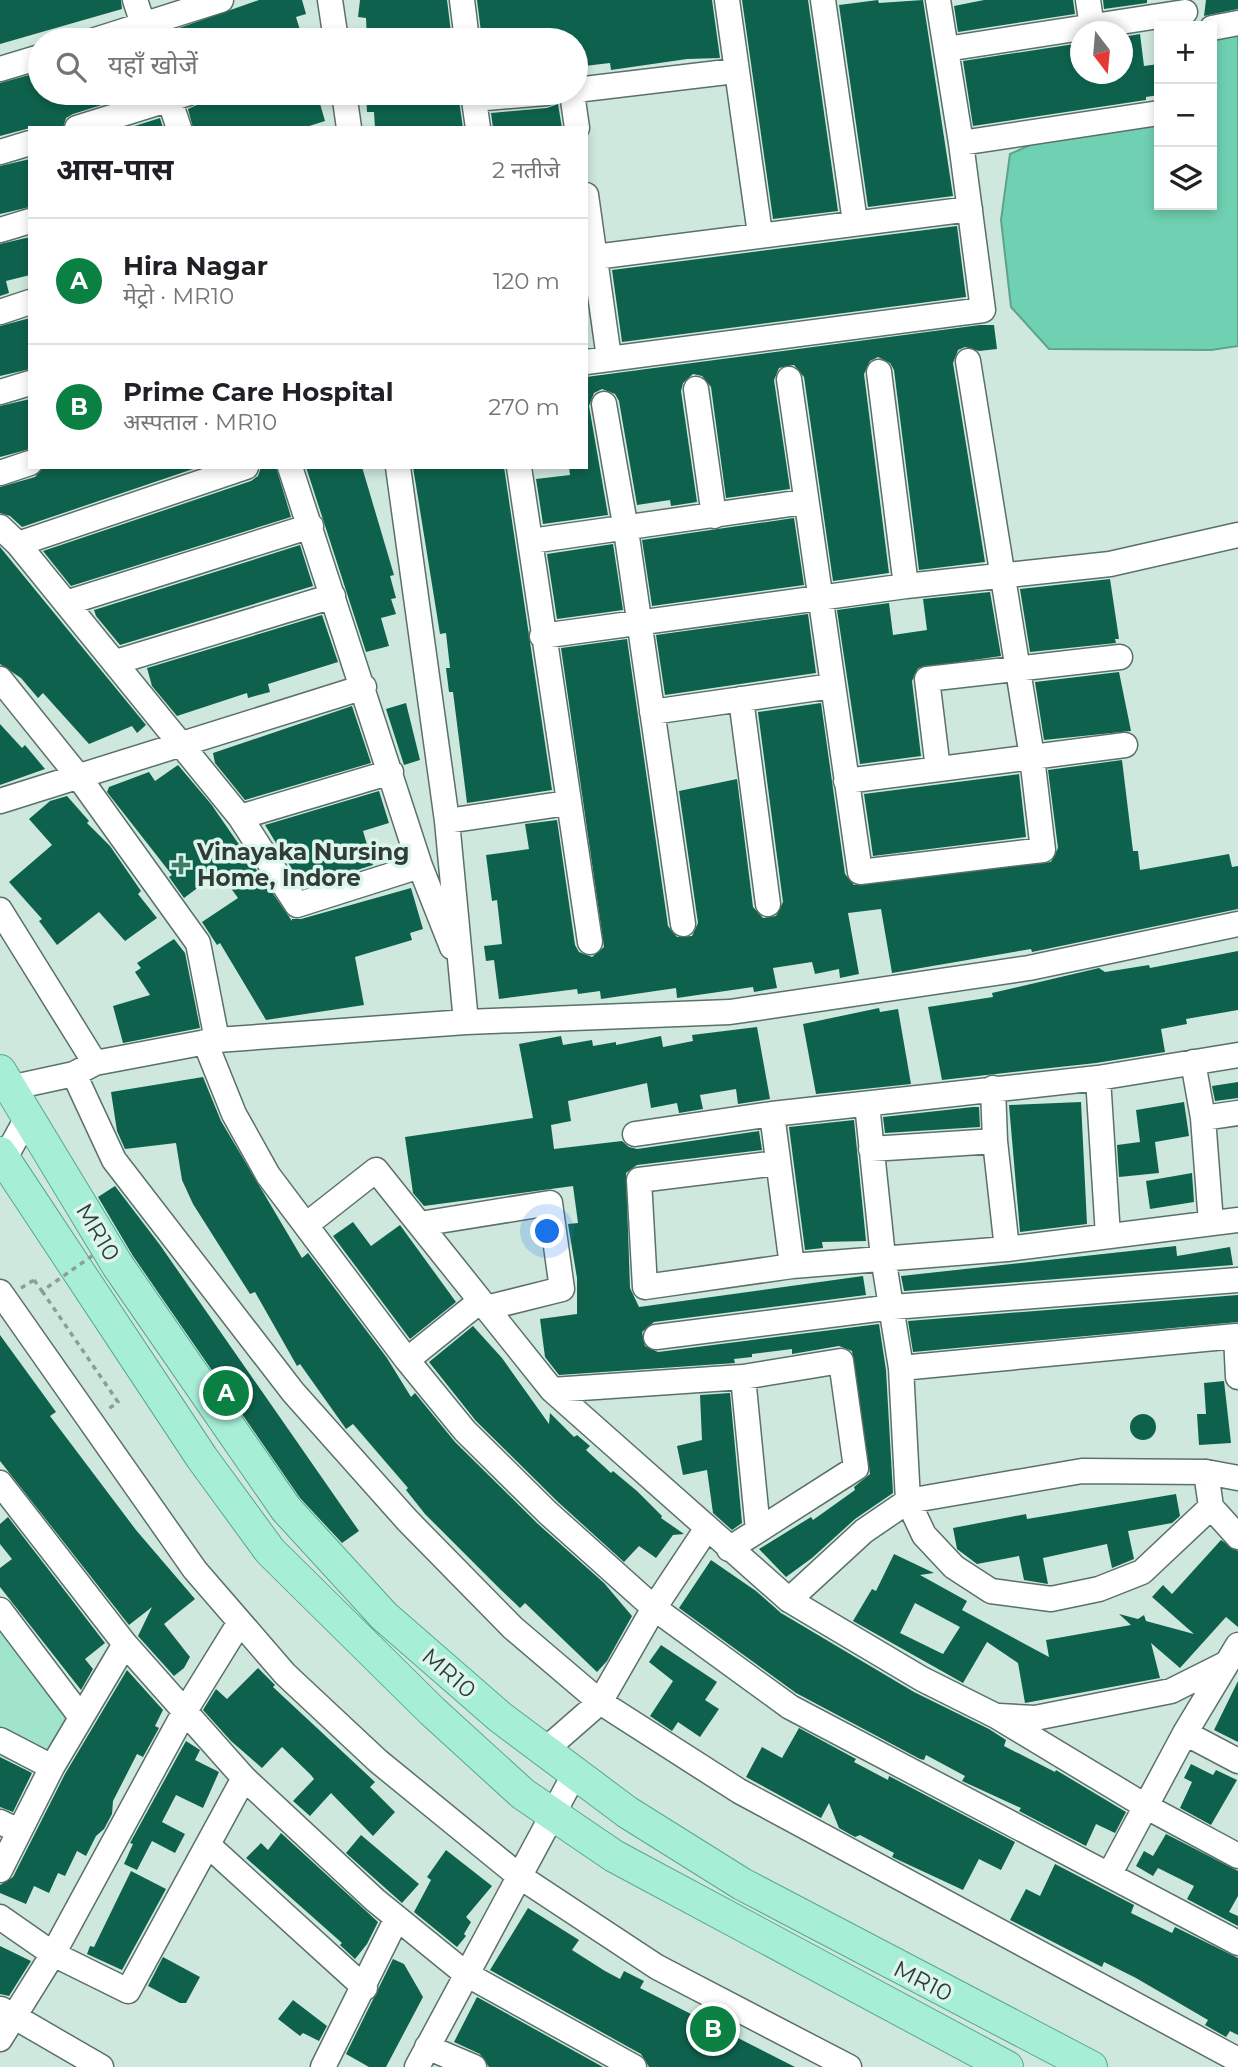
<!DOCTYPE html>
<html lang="hi">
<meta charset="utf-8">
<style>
:root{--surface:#fff;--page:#f2f2f2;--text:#202124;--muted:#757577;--line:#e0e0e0;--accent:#0b8043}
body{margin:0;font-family:Montserrat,"Noto Sans Devanagari",sans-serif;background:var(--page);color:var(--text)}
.controls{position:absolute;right:21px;top:21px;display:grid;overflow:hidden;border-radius:0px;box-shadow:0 4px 10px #0003}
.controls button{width:63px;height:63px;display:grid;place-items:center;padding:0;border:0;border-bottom:2px solid var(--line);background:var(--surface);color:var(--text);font:35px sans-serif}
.compass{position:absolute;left:1070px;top:21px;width:63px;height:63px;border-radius:50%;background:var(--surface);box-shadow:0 4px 10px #0003;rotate:164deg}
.you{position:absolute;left:548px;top:1232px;width:24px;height:24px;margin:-18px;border:5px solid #fff;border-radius:50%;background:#1a73e8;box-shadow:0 0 0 10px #1a73e833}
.badge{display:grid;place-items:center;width:46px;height:46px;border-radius:50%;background:var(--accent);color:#fff;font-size:23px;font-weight:700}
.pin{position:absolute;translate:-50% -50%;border:4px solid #fff;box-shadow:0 2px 7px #0006}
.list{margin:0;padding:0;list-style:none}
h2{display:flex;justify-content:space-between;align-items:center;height:91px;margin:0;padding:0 28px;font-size:30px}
h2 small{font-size:23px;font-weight:400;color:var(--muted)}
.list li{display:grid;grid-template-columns:46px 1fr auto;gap:21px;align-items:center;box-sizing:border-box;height:126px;padding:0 28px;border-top:2px solid var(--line)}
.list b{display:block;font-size:26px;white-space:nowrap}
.list p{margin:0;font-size:23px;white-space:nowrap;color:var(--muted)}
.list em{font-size:23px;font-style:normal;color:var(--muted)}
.icon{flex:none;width:38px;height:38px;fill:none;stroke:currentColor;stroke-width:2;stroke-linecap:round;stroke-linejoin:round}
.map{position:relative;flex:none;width:1238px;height:2067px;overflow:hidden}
.search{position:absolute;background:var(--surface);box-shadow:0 4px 10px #0003;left:28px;top:28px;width:560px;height:77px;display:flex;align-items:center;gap:18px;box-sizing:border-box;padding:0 24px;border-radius:38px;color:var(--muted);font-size:26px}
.panel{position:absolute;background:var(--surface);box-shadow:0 4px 10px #0003;left:28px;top:126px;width:560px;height:343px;border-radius:0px}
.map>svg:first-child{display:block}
.green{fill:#a0e4cc}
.water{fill:#6fd1b1;stroke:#5ca48c;stroke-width:2}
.building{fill:#0e624d;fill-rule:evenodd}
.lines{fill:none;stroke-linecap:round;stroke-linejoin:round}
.minor-casing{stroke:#5a7068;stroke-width:27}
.major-casing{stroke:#57a88e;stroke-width:34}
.path{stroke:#8b9e96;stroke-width:3.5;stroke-dasharray:5 5;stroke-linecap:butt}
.minor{stroke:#fff;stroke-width:24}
.major{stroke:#a7eed7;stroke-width:32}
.path-bridge{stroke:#8b9e96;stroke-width:3.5;stroke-dasharray:5 5;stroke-linecap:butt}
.poi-dot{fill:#3f7d69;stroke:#dcf6ec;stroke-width:2.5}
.labels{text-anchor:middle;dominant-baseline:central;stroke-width:7;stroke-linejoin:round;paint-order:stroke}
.poi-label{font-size:23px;font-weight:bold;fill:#313b37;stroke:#dcf6ec;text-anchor:start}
.street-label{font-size:23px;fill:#313b37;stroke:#dcf6ec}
</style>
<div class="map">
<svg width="1238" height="2067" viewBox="0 0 1238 2067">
<rect width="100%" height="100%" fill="#cfe8de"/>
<path class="green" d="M0 1623 72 1721 49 1758 0 1733Z"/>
<path class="water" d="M1238 32V346L1211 350 1049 349 1011 307 1001 220 1010 154 1060 132 1159 119V205H1212L1215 36Z"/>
<path class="building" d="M0 0H121L122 9 0 44Z
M259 0H302L306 14 296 17 303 40H163L162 34Z
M360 0H447L452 40H367L366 18 358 17Z
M477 0H712L720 58 687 59 611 70 610 63 576 67V40H482Z
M742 0H808L838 211 773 219Z
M878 0 879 3 923 0 953 196 868 207 839 5Z
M984 0H1073L1075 14 958 32 954 6Z
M1103 0H1147V3L1104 9Z
M1206 0H1238V9L1204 16Z
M1140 34 1144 66 1159 64V95L1146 97V100L973 126 963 61 1081 43V74H1123V37Z
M40 72V93H140L73 114 66 118 63 128H30L0 136V83Z
M203 93H317L325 121 303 128H193L188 109 199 104Z
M366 93H458L463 128H375L374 112H367Z
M558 104 562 128H493L491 113 547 108Z
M160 118 163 128H128Z
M30 159V207L0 214V166Z
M957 226 966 297 622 342 612 270Z
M30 237V275L6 281 9 293 0 296V244Z
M30 318V369L0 376V326Z
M980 325H994L997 349 979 351 965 347 958 350 953 363 985 562 919 570 894 370 890 363 878 357 870 361 864 374 889 573 833 581 804 377 794 365 779 368 774 380 790 489 726 498 711 387 702 376 693 374 683 383 681 391 697 502 671 506 670 500 637 505 619 401 615 394 602 389 594 393 589 406 608 515 543 524 536 479 570 475 569 467H586V377Z
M30 399V449L0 457V406Z
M44 467H199L22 527 10 516 0 513V487L35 477Z
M261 467H276L291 517 71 586 43 551 251 481 258 476Z
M306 467H362L394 575 390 576 396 598 391 599 396 614 381 618 389 646 366 652Z
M413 467H504L552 790 467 803 453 692H449L446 668H450L446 633 440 634Z
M794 518 804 585 652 606 642 540Z
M613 544 623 610 557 619 547 554Z
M300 545 313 586 120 645 96 616 94 610Z
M0 547 146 725 137 733 132 726 89 744 43 693 38 698 21 678 0 664Z
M1110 579 1119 639H1115L1116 643 1030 652 1020 589Z
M990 592 1001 656 918 668 912 681 921 756 860 764 837 610 889 603 893 635 927 630 923 599Z
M808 614 816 673 665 695 656 635Z
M322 615 338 662 268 684 270 692 248 698 247 693 177 716 152 686 147 668Z
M627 639 668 926 677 937 692 936 698 923 679 791 737 779 753 907 763 918 776 916 783 902 758 712 821 703 845 874 854 885 1051 862 1058 848 1048 770 1122 760 1133 851H1138L1140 870 1229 854 1232 867 1238 866V909L1032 952 1031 949 892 973 881 909 848 913 859 974 840 978 839 969 815 974 812 962 773 968 777 988 754 992 753 987 677 998 676 988 601 999 600 991 578 994 577 989 499 999 494 960 486 961 484 946 502 944 497 900 492 901 486 855 529 849 525 824 557 820 575 945 579 952 592 957 604 947 561 648Z
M1119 672 1131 731 1044 740 1035 682Z
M406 703 420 760 404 765 386 709Z
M352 706 371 763 245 800 215 763 213 753Z
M0 724 22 748 25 745 45 769 0 785Z
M178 765 211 804 292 921V919H301L411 888 423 929 410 933 412 940 355 957 364 1005 266 1020 220 943 217 945 202 922 238 898 219 872 184 898 169 877 172 875 107 792 109 787 149 772 155 781Z
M1019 774 1026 837 873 856 864 794Z
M379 791 389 823 363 831 373 865 303 887 265 825Z
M67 796 89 821 87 823 110 846 141 891 138 894 157 918 125 941 99 912 57 945 39 921 42 919 9 882 52 845 29 819 50 801Z
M174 939 185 953 200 1028 123 1043 113 1006 150 995 135 972 141 968 137 963Z
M1238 951V1010L1186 1019 1187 1024 1161 1029 1165 1052 1096 1063 942 1080 928 1007 993 997 992 993 1099 968 1105 972 1149 965 1150 968Z
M879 1008 880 1012 898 1009 911 1084 816 1094 803 1024Z
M757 1027 770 1099 738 1104 736 1089 700 1095 703 1109 679 1113 677 1103 651 1108 647 1083 568 1101 571 1121 551 1125 554 1149 622 1141 629 1147 637 1149 759 1131 762 1150 637 1165 626 1173 630 1288 639 1307 863 1276 866 1295 654 1322 642 1332 645 1346 658 1352 879 1324 886 1370 893 1493 855 1519 812 1558 786 1577 759 1549 811 1517 813 1520 855 1490 854 1487 870 1474 852 1351 839 1346 792 1354V1349L752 1354V1357L734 1359 735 1363 559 1375 545 1357 540 1319 577 1314V1278L568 1224 578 1223 573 1186 424 1206 413 1193 405 1137 533 1118 519 1044 561 1036 563 1045 592 1040 593 1046 616 1042V1045L661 1036 663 1047 693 1041 692 1035Z
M203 1077 221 1121 302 1258 308 1253 387 1358 411 1397 415 1393 455 1442 538 1524 604 1583 632 1616 607 1661 597 1672 525 1603 520 1608 500 1589 425 1514 406 1490 408 1488 353 1424 346 1429 344 1426 300 1364 297 1366 255 1292 250 1294 193 1204 182 1180 176 1143 125 1149 117 1131 111 1092Z
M1238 1082V1098L1215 1101 1212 1086Z
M1081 1102 1087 1224 1020 1232 1009 1105Z
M1184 1102 1189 1136 1155 1142 1159 1173 1119 1177 1117 1145 1140 1142 1136 1110Z
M973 1107H979L980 1127 885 1133 883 1117Z
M854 1120 866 1241 822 1242 823 1248 805 1250 789 1127Z
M1192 1173 1194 1202 1150 1209 1146 1181Z
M115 1186 160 1245 359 1531 342 1543 300 1498 133 1256 98 1197Z
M353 1222 371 1246 400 1225 456 1302 410 1339 333 1236Z
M1176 1246 1177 1256 1230 1247 1233 1265 904 1291 901 1276Z
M1238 1295V1322L913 1352 908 1321Z
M473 1326 502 1358 549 1424 550 1413 574 1437 577 1435 590 1446 586 1450 611 1473 613 1471 637 1491 662 1516 661 1518 684 1534 673 1535 656 1558 639 1546 624 1562 558 1502 476 1421 429 1362Z
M0 1335 56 1412 50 1416 136 1530 195 1599 164 1624 190 1657 184 1668 174 1676 138 1636 152 1607 129 1625 0 1461Z
M1224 1381 1231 1443 1199 1445 1197 1414H1206L1204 1383Z
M730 1393 742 1523 732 1530 713 1513 707 1470 683 1475 677 1446 702 1440 700 1395Z
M1130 1427a13 13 0 1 1 26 0a13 13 0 1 1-26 0Z
M1176 1494 1180 1516 1172 1523 1128 1531 1134 1559 1112 1568 1107 1544 1043 1558 1048 1584 1024 1580 1019 1556 977 1564 957 1549 953 1528 1026 1514 1027 1519Z
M8 1517 105 1643 85 1659 93 1669 81 1690 0 1587V1568L12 1559 0 1544V1524Z
M1221 1540 1238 1551V1627L1226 1617 1180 1668 1151 1643 1160 1678 1025 1703 1018 1663 987 1642 963 1683 853 1621 872 1589 876 1591 894 1554 934 1573 920 1575 967 1601 962 1610 1049 1657 1046 1640 1131 1625 1119 1614 1138 1619 1144 1615 1146 1621 1194 1634 1152 1597 1163 1585 1172 1594ZM915 1603 960 1627 943 1654 900 1633Z
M711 1560 756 1591 781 1613 914 1692 989 1729 1006 1740 1004 1746 1055 1772 1056 1770 1126 1812 1115 1833 1096 1824 1086 1846 1019 1811 1021 1808 962 1781 965 1776 926 1755 924 1760 920 1759 796 1693 679 1608Z
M661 1645 717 1682 705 1700 719 1709 700 1737 678 1722 672 1731 650 1716 673 1681 649 1662Z
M258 1668 275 1685 273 1687 375 1782 370 1787 395 1812 373 1836 331 1793 310 1816 293 1801 314 1779 311 1775 282 1747 262 1768 231 1741 203 1710 216 1689 227 1699Z
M127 1670 163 1710 155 1726 159 1728 143 1757 137 1754 113 1801 112 1814 104 1829 96 1836 86 1856 77 1851 65 1876 58 1873 49 1893 34 1886 26 1904 0 1893V1885L13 1877 65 1774Z
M1238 1681V1742L1214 1730Z
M799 1728 856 1759 854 1762 888 1780 889 1776 1015 1842 1001 1870 979 1859 963 1890 892 1857 894 1853 860 1835 855 1837 839 1828 829 1803 821 1818 746 1777 762 1747 782 1758Z
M186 1741 200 1750 195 1760 219 1772 203 1808 176 1795 162 1822 185 1834 175 1853 152 1841 137 1870 124 1864 133 1844 130 1843Z
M0 1757 32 1773 13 1812 0 1807Z
M1191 1764 1213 1775 1216 1770 1237 1780 1211 1825 1180 1808 1192 1782 1184 1778Z
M281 1833 378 1922 367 1944 355 1959 340 1945 342 1943 246 1858 261 1843 268 1850Z
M1166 1834 1238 1871V1896L1229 1912 1238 1916V1926L1187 1899 1194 1886 1158 1868 1153 1876 1136 1866 1144 1851 1153 1856Z
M361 1835 419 1884 402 1903 346 1853Z
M446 1850 492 1886 466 1917 471 1922 464 1934 466 1936 457 1947 414 1912 431 1880 427 1877Z
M1055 1864 1134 1905 1131 1913 1172 1933 1175 1927 1238 1958V2035L1230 2031 1226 2037 1205 2025 1208 2020 1136 1978 1104 1962 1102 1967 1010 1920 1026 1889 1040 1896Z
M131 1871 166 1889 122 1970 87 1954 90 1946 94 1947Z
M528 1908 579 1940 572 1950 605 1971 620 1979 624 1971 644 1981 640 1988 795 2067H649L641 2054 490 1970Z
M0 1946 31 1961 9 1996 0 1994Z
M163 1957 200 1977 186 2003H180L148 1986Z
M393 1959 404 1964 423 1997 386 2067H369L346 2054Z
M477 1997 603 2067H489L480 2054 454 2042Z
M293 2000 327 2026 319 2041 303 2033 300 2036 278 2019Z"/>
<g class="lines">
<defs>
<path id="minor" d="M135 0 148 39
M330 0 336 40
M462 0 467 40
M727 0 760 234
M823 0 855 222
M1088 0 1092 27
M1212 28 1238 23
M95 40 221 0
M946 49 1185 12
M0 69 40 57
M576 90 735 71
M167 93 179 128
M344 93 349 128
M473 93 478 128
M572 93 577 128
M474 99 546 93
M77 128 189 93
M961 143 1159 113
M0 152 30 143
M586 195 609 358
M0 230 30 221
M595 257 970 209
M0 312 30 302
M586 362 983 310 961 143 938 0
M879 372 906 586
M789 379 860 872 1043 850 1032 757 968 361
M696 389 714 516
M0 392 30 383
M604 404 626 530 683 924
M290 467 420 866 452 947
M398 467 447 821 466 1022
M519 467 590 942
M0 473 30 463
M0 527 18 544 240 817 297 905 420 866
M531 541 804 502
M18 544 246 467
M66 603 311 526
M542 636 906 586 1110 564 1238 535
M116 662 333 596
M0 679 78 776 198 943 217 1040
M741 699 768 904
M652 712 832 686
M938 769 927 679 1120 657
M846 781 1125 745
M0 801 364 687
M240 817 391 772
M447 821 567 803
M0 910 95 1063
M205 1042 234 1114 268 1175 407 1360 465 1431 548 1513 654 1608 790 1707 1238 1943
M1193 1062 1203 1118
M74 1074 114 1160 293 1392 407 1520 513 1628 600 1702 739 1791 1238 2060
M1098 1078 1238 1055
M993 1088 995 1141 1007 1249
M0 1090 74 1074 95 1063 217 1040 466 1022 730 1012 1029 968 1238 924
M867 1104 883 1257 901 1368 908 1501 924 1535 954 1567 991 1591 1051 1599 1099 1589 1142 1572 1211 1507 1206 1472
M635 1134 772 1114
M871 1149 995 1141
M778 1163 639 1180 645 1287 792 1266 1007 1249 1238 1220
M0 1167 28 1116
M1211 1223 1203 1118 1238 1113
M420 1224 550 1203 562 1289 486 1308
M306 1225 376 1170 552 1390 789 1600 922 1679 996 1716 1147 1807 1238 1856
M792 1266 772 1114 1098 1078 1108 1236
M0 1292 195 1570 285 1674 378 1761 519 1876 657 1967 849 2067
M656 1337 893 1307 1238 1280
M407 1360 479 1302
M901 1368 1236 1336 1238 1377
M743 1377 758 1530
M552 1390 743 1377 841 1361 856 1468 729 1549
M0 1483 125 1644 244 1778 375 1900 466 1974 634 2067
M1211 1507 1238 1537
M789 1600 864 1531 908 1501 1082 1471 1206 1472 1238 1478
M0 1610 81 1717
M999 1716 1035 1718 1171 1691 1227 1663
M1185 1733 1238 1761
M0 1740 52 1767
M544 1751 600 1702 654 1608 707 1528
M0 1822 19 1831
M208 1845 365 1988
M0 1870 52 1767 125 1644
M1109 1875 1185 1733 1238 1645
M0 1917 53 1954 128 1991 244 1778
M1 2009 101 2067
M0 2039 53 1954 185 1711 240 1622
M427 2047 474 2067
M323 2067 397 1918
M417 2067 575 1773"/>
<path id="major" d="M0 1071 118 1266 286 1509 384 1616 500 1717 627 1812 742 1884 1091 2067
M0 1153 202 1458 270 1551 432 1711 523 1794 614 1856 1007 2067"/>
</defs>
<use href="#minor" class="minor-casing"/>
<use href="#major" class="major-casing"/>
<path class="path" d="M21 1288 34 1280
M42 1291 118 1402 107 1410"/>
<use href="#minor" class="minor"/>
<use href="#major" class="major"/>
<path class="path-bridge" d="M34 1280 42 1291 92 1256"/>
</g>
<path class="poi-dot" d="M177.5 854.5h7v7h7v7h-7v7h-7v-7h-7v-7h7z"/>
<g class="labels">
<g class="poi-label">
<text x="197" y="852">Vinayaka Nursing<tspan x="197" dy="26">Home, Indore</tspan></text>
</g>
<g class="street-label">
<text transform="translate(98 1232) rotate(59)">MR10</text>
<text transform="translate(449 1673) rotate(41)">MR10</text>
<text transform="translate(923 1981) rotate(27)">MR10</text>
</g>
</g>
</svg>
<div class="controls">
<button>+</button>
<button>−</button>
<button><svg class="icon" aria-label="layers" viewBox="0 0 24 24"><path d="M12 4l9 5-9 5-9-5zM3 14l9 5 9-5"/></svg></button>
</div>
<svg class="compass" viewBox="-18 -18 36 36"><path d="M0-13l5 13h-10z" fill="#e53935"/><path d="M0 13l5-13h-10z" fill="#757577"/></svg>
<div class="you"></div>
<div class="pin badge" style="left:226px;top:1393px">A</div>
<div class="pin badge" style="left:713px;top:2029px">B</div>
<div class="search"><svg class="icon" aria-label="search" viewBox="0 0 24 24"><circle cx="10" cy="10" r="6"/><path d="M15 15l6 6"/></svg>यहाँ खोजें</div>
<section class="panel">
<h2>आस-पास<small>2 नतीजे</small></h2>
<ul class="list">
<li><span class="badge">A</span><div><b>Hira Nagar</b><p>मेट्रो · MR10</p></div><em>120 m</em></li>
<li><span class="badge">B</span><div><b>Prime Care Hospital</b><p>अस्पताल · MR10</p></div><em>270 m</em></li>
</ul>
</section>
</div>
